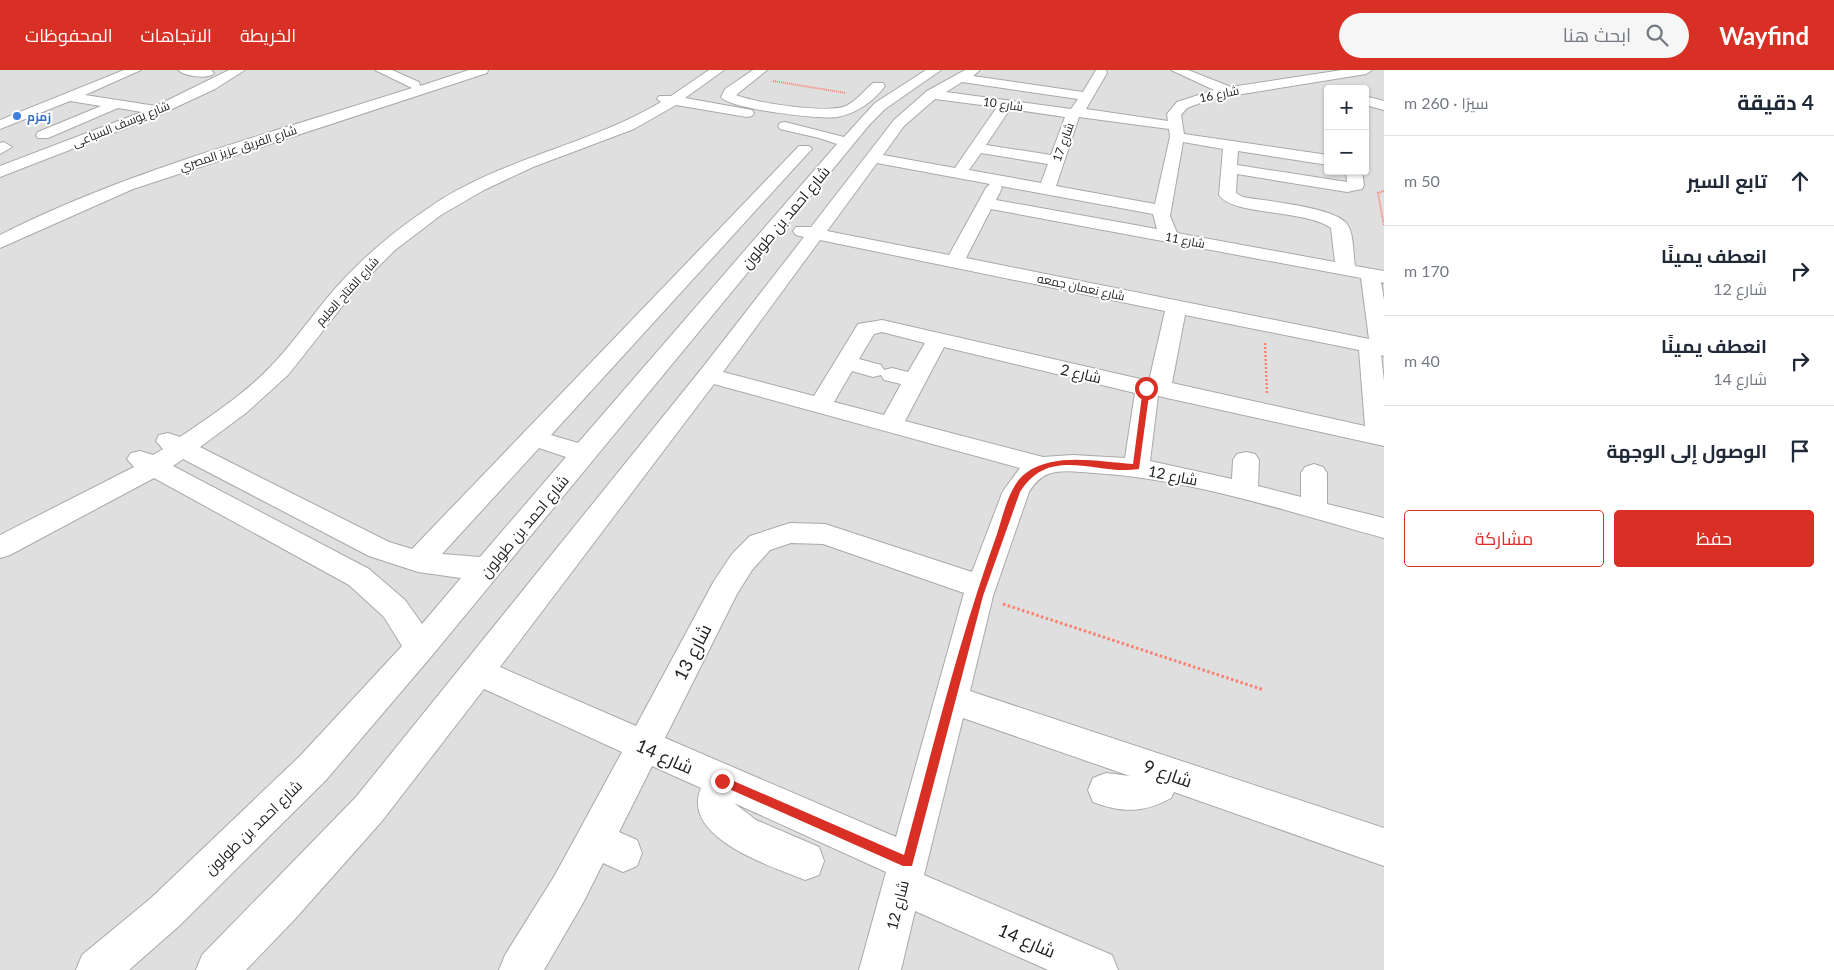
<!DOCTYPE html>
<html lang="ar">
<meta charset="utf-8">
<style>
:root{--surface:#fff;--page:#f6f6f7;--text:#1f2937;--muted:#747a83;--line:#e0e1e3;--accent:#d93025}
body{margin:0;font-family:Lato,Cairo,sans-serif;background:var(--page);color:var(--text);direction:rtl}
.controls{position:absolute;right:15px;top:15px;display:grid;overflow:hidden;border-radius:5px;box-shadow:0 1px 4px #0004}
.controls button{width:45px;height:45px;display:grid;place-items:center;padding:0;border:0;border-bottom:1px solid var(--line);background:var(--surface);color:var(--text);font:25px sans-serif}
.stop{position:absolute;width:15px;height:15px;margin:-11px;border:4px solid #d93025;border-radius:50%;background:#fff}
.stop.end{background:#d93025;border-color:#fff;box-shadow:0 1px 5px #0008}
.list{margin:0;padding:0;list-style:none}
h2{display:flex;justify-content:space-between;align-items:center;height:65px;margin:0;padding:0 20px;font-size:21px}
h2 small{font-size:16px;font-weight:400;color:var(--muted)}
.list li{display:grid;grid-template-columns:32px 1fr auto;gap:15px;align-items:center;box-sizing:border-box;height:90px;padding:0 20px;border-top:1px solid var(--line)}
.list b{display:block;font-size:19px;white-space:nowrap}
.list p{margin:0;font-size:16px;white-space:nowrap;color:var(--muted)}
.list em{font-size:16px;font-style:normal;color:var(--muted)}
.actions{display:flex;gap:10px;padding:15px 20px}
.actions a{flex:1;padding:11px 0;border:1px solid var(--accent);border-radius:5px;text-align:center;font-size:18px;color:var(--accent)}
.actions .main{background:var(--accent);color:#fff}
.icon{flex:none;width:28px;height:28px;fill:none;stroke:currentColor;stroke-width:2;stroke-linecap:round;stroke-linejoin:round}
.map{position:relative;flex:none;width:1384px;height:900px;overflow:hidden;direction:ltr}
header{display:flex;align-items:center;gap:30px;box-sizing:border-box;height:70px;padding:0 25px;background:var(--accent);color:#fff}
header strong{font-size:24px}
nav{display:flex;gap:28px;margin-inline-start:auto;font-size:18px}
.search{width:350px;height:45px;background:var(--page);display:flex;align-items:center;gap:12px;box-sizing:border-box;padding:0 18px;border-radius:28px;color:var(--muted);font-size:19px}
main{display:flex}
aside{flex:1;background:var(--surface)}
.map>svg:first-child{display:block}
.residential{fill:#e0dfdf;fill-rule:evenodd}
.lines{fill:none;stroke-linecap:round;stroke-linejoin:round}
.minor-casing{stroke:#a9a9a9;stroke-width:2}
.path-far2{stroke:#fa8072;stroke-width:2;stroke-dasharray:1 1;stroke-linecap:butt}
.path-far1{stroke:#fa8072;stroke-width:2.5;stroke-dasharray:2 2;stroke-linecap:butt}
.path{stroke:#fa8072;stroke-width:3;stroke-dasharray:2.5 2.5;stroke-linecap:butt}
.minor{fill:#fff;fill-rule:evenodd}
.route{fill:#d93025}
.shop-dot{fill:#3f7fe0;stroke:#fff;stroke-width:2}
.labels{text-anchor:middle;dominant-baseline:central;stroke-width:4;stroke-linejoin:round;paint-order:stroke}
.far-street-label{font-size:12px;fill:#222;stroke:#fff}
.far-shop-label{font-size:12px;font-weight:bold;fill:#366cbe;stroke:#fff;text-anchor:start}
.street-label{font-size:15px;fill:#222;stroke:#fff}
.near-street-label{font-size:18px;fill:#222;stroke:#fff}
</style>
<header>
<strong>Wayfind</strong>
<div class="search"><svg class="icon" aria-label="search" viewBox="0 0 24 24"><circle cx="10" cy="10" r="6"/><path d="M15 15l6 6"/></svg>ابحث هنا</div>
<nav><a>الخريطة</a><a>الاتجاهات</a><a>المحفوظات</a></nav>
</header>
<main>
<aside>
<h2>4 دقيقة<small>سيرًا · 260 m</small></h2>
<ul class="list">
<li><svg class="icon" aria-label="ahead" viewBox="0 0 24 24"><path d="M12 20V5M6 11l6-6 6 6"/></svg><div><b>تابع السير</b></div><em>50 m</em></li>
<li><svg class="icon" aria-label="right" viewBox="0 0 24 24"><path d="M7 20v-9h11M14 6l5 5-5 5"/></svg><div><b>انعطف يمينًا</b><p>شارع 12</p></div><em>170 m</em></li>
<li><svg class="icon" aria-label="right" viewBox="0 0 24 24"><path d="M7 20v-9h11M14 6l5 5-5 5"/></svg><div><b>انعطف يمينًا</b><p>شارع 14</p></div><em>40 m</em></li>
<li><svg class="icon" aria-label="arrive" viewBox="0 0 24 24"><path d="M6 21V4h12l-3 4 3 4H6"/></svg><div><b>الوصول إلى الوجهة</b></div></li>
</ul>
<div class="actions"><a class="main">حفظ</a><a>مشاركة</a></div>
</aside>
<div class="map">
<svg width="1384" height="900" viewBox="0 0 1384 900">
<rect width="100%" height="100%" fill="#f2efe9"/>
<path class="residential" d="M0 0H1384V900H0ZM1328 19H1365V101H1328Z"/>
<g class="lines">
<defs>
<path id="minor" d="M124 0H141L85 25 156 36 229 0H245L215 19 157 46 0 107V96L142 42 118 38 48 68H38L36 65 38 62 101 36 70 31 0 59V50Z
M178 0H211L214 3C208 10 184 6 178 0Z
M375 0H392L419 12 420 16 469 0H488L487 3 133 119 0 178V165C128 100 275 62 412 18Z
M709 0H724L685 28 752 40 754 43 752 46 747 47 676 35 634 59 533 97 484 120 441 145 395 180 356 219 288 305 246 343 200 377 389 472 412 479 799 76H809L812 79 809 82 551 365 578 373 837 74 819 68 780 59 778 56 780 53 785 52 844 67 875 33 926 0H941L885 39 870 54 430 588 326 710 179 856 129 900H76L82 885 151 828 300 686 402 576 384 547 349 515 154 408 10 485 0 488V465L134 397 127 389 131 383 140 381 153 385 163 379 156 371 159 365 168 363 180 367C212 345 246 323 272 295 298 268 318 236 343 210 368 183 396 160 427 139 498 89 587 76 661 32L657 29 659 26H671ZM539 378 566 387 480 487 442 484ZM183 389 369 486 418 502 461 508 422 554 405 530 369 499 173 396Z
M753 0H767L736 25C756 33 826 44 846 36 856 31 865 20 873 13H883L885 16C874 31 856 44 837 47 821 50 730 39 721 27L725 19Z
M965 0H980L973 6 1083 22 1096 0H1106L1107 3 1086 39 1168 51 1167 44 1177 32 1214 20 1171 0H1188L1231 17 1342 0H1372L1366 4 1211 29 1187 38 1181 45 1184 64 1328 85V95L1238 81 1237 95 1347 112 1346 101H1362L1364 115 1362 119 1347 122 1237 104 1236 123 1243 127C1265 131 1335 137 1347 154 1354 163 1353 184 1355 196L1384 201V213L1381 212 1384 230V286L1381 285 1384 311V376L1158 326 1150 391 1232 409 1233 390 1237 384 1246 382 1255 384 1259 390 1258 416 1301 427V403L1305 397 1314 394 1323 397 1327 403V434L1384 448V468C1289 442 1193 409 1094 403 1080 402 1062 399 1048 404 1039 408 1034 414 1029 422L993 526 970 621 1384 758V796L1174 722 1171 728C1145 743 1121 743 1093 732L1088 720 1093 708 1106 703 1130 706 963 648 924 805 1112 885 1118 900H1048L915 841 901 900H859L886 802 734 733 756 750 819 777 824 791 819 805 805 810C771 796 680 768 701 718L652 696 619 762 637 770 642 783 637 796 623 802 603 793 583 833 544 900H499L505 885 555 805 622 682 484 619 382 751 295 849 246 900H196L202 885 356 727 703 297 804 167 796 165 793 161 796 157H811L894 50 927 21ZM962 12 1078 29 1071 39 946 22ZM935 29 997 37 955 98 883 85 904 56ZM1010 39 1065 47 1051 85 986 75ZM1079 47 1169 59 1170 67 1155 134 1056 116ZM1183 72 1223 79 1219 125C1233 146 1305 139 1331 158L1335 192 1177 163 1170 146ZM981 83 1048 94 1041 113 969 100ZM877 93 990 114 986 118 949 185 827 161ZM1001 116 1153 144 1157 159 996 130 1002 118ZM991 139 1361 208 1369 269 966 188ZM820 170 1165 241 1149 311 882 250 858 254 814 326 723 302ZM1185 245 1359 280 1365 356 1172 313ZM882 262 925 273 908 302 892 298 884 300 881 295 859 289 874 264ZM944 277 1135 323 1125 388 1073 385 1043 387 905 351ZM852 301 873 307 881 305 884 310 901 314 884 345 834 332ZM714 314 1020 398 1003 421 972 502 825 454 790 453 750 466 732 484 714 511 636 656 500 597ZM791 473 823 474 964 523 896 767 665 668 737 524 752 500 770 480Z
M1365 26 1384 31V40L1365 35Z
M4 72 12 77 0 84V73Z"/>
</defs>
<use href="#minor" class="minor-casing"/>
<path class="path-far2" d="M773 11 846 23
M1384 121 1378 123 1384 156"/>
<path class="path-far1" d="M1265 273 1267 324"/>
<path class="path" d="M1003 534 1264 620"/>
<use href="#minor" class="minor"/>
</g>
<path class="route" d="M1146 316 1150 318 1139 399C1096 406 1050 374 1020 422L983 526 912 796H903L718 714 716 711 722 706 904 785C933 677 959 569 997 464 1003 446 1009 415 1026 403 1055 382 1099 392 1133 394L1143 318Z"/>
<circle class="shop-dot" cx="17" cy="46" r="5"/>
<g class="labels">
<g class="far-street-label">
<text transform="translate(1219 24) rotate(-12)">شارع 16</text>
<text transform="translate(1003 34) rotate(8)">شارع 10</text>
<text transform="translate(121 54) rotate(-22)">شارع يوسف السباعى</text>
<text transform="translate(1063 72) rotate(-70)">شارع 17</text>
<text transform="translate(238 78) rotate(-18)">شارع الفريق عزيز المصري</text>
<text transform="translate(1185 170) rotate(11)">شارع 11</text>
<text transform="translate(1081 217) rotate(12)">شارع نعمان جمعه</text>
<text transform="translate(347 221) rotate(-48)">شارع الفتاح العليم</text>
</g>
<g class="far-shop-label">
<text x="27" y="46">زمزم</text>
</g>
<g class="street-label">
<text transform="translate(785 147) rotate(-50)">شارع احمد بن طولون</text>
<text transform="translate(1081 303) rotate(13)">شارع 2</text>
<text transform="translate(1173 405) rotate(11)">شارع 12</text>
<text transform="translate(524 456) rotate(-50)">شارع احمد بن طولون</text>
<text transform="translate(253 757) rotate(-44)">شارع احمد بن طولون</text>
<text transform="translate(897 835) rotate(-76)">شارع 12</text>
</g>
<g class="near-street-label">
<text transform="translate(692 582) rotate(-63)">شارع 13</text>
<text transform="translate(665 686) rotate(24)">شارع 14</text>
<text transform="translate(1168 703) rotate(19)">شارع 9</text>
<text transform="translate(1027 870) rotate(23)">شارع 14</text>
</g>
</g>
</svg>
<div class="controls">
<button>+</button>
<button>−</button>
</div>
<div class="stop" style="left:1146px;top:318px"></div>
<div class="stop end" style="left:722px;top:711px"></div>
</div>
</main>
